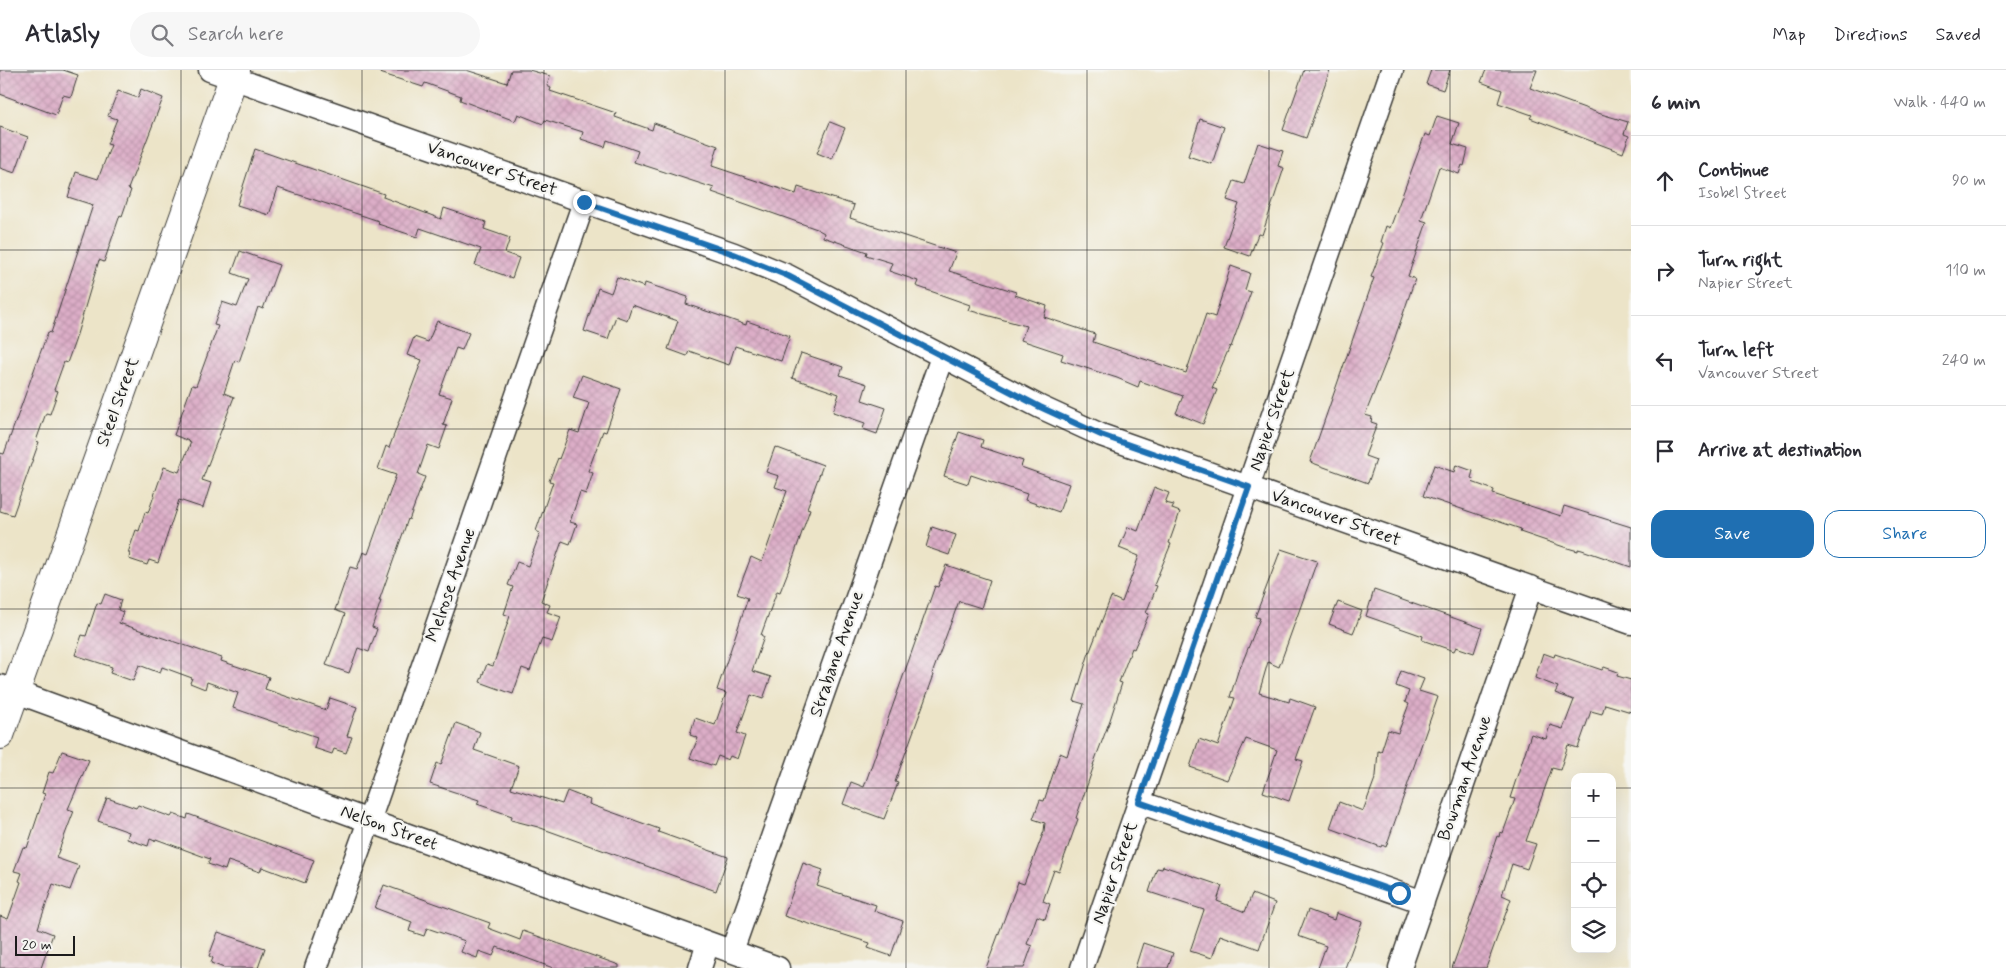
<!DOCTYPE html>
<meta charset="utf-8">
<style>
:root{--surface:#fff;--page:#f7f7f7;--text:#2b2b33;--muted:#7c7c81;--line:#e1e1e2;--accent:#1f6fb2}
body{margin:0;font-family:Mynerve,sans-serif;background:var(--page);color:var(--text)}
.controls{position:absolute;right:15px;bottom:15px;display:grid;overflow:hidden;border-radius:10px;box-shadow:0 5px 20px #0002}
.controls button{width:45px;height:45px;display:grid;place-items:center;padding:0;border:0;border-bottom:1px solid var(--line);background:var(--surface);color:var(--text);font:25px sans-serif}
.scale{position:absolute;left:15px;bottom:12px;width:60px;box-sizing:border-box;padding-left:5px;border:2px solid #1c1c1c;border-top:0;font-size:14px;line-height:18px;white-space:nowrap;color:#1c1c1c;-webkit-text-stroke:4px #f6f6f2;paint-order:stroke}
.stop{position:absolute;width:15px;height:15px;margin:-11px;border:4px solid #1f6fb2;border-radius:50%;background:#fff}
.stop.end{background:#1f6fb2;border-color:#fff;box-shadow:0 1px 5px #0008}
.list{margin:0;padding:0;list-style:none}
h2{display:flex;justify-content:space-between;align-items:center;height:65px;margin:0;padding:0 20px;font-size:21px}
h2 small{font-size:16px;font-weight:400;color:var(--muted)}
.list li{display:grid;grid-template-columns:32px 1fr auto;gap:15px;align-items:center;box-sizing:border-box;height:90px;padding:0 20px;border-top:1px solid var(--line)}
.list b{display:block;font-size:19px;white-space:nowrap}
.list p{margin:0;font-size:16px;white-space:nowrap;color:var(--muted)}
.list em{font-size:16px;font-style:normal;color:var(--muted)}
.actions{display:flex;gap:10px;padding:15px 20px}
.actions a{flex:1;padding:11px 0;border:1px solid var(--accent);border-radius:15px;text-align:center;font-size:18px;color:var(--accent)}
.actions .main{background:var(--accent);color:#fff}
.icon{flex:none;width:28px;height:28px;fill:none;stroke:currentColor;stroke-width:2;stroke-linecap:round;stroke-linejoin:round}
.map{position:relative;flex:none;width:1631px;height:898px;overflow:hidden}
header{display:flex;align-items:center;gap:30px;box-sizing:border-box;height:70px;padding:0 25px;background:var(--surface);border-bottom:1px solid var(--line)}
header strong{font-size:24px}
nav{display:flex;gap:28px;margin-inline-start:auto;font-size:18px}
.search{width:350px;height:45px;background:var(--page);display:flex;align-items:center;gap:12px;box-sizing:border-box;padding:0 18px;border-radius:28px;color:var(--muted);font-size:19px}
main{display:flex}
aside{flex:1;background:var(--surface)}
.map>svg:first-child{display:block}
.building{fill:url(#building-cross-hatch)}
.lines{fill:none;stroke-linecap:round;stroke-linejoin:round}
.street-casing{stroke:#3b3a36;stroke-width:25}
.secondary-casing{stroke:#3b3a36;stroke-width:30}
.street{stroke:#fff;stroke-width:22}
.secondary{stroke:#fff;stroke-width:28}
.route{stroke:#1f6fb2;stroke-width:6}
.grid{fill:none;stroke:#1c1c1c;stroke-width:1;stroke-opacity:0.55}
.labels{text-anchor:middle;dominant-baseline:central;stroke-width:4.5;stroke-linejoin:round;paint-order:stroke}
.street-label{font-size:18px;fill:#1c1c1c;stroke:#f6f6f2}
</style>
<header>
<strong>Atlasly</strong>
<div class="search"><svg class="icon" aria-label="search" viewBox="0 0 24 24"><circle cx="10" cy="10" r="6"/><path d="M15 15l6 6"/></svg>Search here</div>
<nav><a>Map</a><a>Directions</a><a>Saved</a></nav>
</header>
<main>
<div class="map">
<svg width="1631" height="898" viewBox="0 0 1631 898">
<defs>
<pattern id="building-cross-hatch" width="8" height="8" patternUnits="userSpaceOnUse" patternTransform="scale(1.25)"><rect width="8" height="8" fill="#dcadc7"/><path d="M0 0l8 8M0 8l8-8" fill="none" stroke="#bc94aa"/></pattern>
</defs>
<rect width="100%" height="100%" fill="#f6f6f2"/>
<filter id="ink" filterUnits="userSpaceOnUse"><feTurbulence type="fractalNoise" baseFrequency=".02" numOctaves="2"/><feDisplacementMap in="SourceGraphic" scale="10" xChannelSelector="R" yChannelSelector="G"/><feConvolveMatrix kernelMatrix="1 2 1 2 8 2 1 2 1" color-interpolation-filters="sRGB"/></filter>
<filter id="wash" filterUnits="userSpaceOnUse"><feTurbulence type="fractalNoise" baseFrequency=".0096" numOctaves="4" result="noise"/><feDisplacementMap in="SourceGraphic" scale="20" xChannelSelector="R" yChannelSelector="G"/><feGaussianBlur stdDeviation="1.12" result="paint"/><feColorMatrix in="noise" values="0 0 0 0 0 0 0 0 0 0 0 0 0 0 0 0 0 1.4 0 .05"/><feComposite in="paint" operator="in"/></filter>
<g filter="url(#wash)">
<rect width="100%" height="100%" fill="#ece4c8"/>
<g id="blocks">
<path class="building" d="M0 0H63L78 5 71 27 63 25 56 45 0 24Z
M380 0H466L507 13 511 0H529L550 6 547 16 551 18 550 21 616 43 615 47 652 60 654 53 718 76 712 96 796 124 798 117 854 135 850 148 956 183 949 201 1016 222 1015 225 1047 236 1044 247 1095 264 1093 272 1186 303 1206 244 1215 247 1231 196 1250 203 1245 220 1251 222 1231 277 1230 276 1212 318 1217 320 1203 354 1176 343 1183 326 1140 311 1138 317 1117 308 1061 290 1063 284 1021 270 1026 256 968 240 970 235 916 216 918 211 889 201 892 193 866 185 867 182 823 167 824 163 817 159 712 122 714 118 634 92 638 81 607 70 605 77 581 69 583 62 545 50 543 54 518 44 515 51 460 30 461 26 425 13 423 17 380 3Z
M1304 0H1330L1306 68 1283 60Z
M1431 0H1450L1443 20 1426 14Z
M1486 0H1537L1530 18 1601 44 1628 52 1624 64 1629 66 1623 83 1530 48 1532 45 1498 33 1502 20 1481 12Z
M141 19 163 28 128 119 131 120 122 146 120 145 104 192 99 190 75 271 67 293 64 292 54 320 58 321 50 344 46 343 36 371 39 372 13 445 0 441V383L4 384 38 289 48 262 51 263 93 135 68 127 76 102 98 109 111 75 107 74 117 49 108 46 118 21 138 28Z
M1437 46 1459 53 1452 74 1468 79 1464 96 1462 95 1459 104 1439 97 1421 150 1427 152 1408 206 1415 209 1390 282 1365 345 1372 347 1371 352 1377 354 1365 386 1376 390 1368 413 1310 392 1374 208 1371 207 1384 173 1381 172 1386 156 1390 158 1425 64 1430 66Z
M1200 49 1224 57 1212 94 1188 86Z
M830 52 845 58 832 89 817 83Z
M0 57 28 67 15 103 0 98Z
M1258 73 1283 81 1278 96 1284 98 1262 165 1258 164 1250 186 1224 177 1239 134 1227 130 1234 111 1244 114Z
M255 79 384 124 383 127 441 149 444 138 486 152 484 159 510 168 505 183 519 188 512 208 475 195 481 179 420 158 417 167 378 154 379 151 278 118 269 145 237 135Z
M240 181 279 195 263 239 258 237 239 292 235 290 224 323 234 327 202 410 211 413 203 438 179 430 158 493 149 490 147 495 129 489 130 483H128L136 460 139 461 145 442 148 443 164 397 179 402 191 372 174 365 192 315 196 316 218 256 214 255 222 232 237 237 248 209 232 203Z
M617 207 644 217 645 213 688 227 686 234 746 255 747 251 790 266 781 291 735 276 729 295 689 281 687 286 668 279 678 251 632 235 627 250 616 246 608 269 584 261 598 218 611 223Z
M437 251 469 263 462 280 456 278 439 324 452 328 443 355 447 356 439 379 428 375 418 404 425 407 409 450 408 449 379 531H381L372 557 377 559 369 582 358 578 349 603 326 595 345 544 335 540 350 497 357 499 363 482 368 484 396 405 378 399 386 376 389 378 422 290 407 285 414 267 428 272Z
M801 283 843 297 840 305 867 314 862 330 886 338 877 364 863 359 865 353 833 342 839 324 792 308Z
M582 305 621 319 606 362 603 361 588 401 593 403 586 424 580 422 570 452 577 454 570 474 562 471 541 531 550 535 547 542 561 547 552 572 542 569 530 601 522 598 513 624 480 612 487 594 493 596 510 546 504 544 513 517 508 515 517 492 528 496 540 463 536 461 553 412 549 411 558 388 559 389 570 360 579 363 589 333 573 328Z
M959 362 983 370 981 377 1023 391 1021 397 1069 414 1059 442 1025 430 1027 424 971 405 968 414 944 406Z
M775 377 823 395 807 438 810 439 791 494 780 522 777 521 761 565 764 567 752 601 771 607 763 629 751 625 737 663 745 666 737 689 730 686 728 690 718 686 714 696 690 688 698 668 690 665 695 648 715 655 726 623 717 620 748 528 737 524 751 487 762 492 787 421 775 417 779 406 766 402Z
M1434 395 1454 402 1456 395 1473 401 1471 408 1473 409 1472 412 1494 420 1493 424 1561 446 1564 436 1631 457V497L1582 480 1578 479V481L1564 477 1520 462 1521 459 1423 426Z
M1154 417 1169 423 1165 433 1174 435 1172 439 1180 442 1169 473 1171 474 1154 515 1157 516 1146 543 1149 544 1134 579 1132 578 1119 612 1122 613 1110 650 1093 695H1094L1076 748 1078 749 1059 802 1054 800 1043 831 1050 834 1045 849 1037 846 1027 874 1032 876 1024 898H986L1018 812 1024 814 1044 761 1045 753 1033 749 1040 730 1044 731 1060 683 1067 686 1084 634 1074 631 1088 586 1111 527 1122 532 1139 486 1119 478 1128 457 1138 461Z
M932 457 956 465 949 485 926 477Z
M1281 479 1317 491 1279 597 1268 592 1259 623 1289 632 1290 628 1315 637 1296 689 1303 691 1289 731 1263 722 1277 680 1246 669 1227 710 1190 697 1199 669 1218 676 1235 628 1230 627 1240 595 1241 596 1260 548 1255 547Z
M946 495 990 510 981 538 959 531 932 604 934 605 895 712 898 713 884 749 843 734 851 712 864 717 935 516 938 517Z
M1374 520 1482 558 1474 583 1456 577 1454 581 1422 570 1423 566 1366 546Z
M105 524 121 530 118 540 123 542 119 553 222 588 221 591 269 607 265 619 326 640 330 628 357 637 347 666 352 667 346 683 334 679 332 684 314 678 317 667 233 638 238 623 207 612 205 619 190 613 192 608 162 597 160 603 139 595 133 611 110 603 112 597 75 585 82 565 86 566 97 533 101 534Z
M1338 532 1362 541 1353 563 1329 554Z
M1543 583 1554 587 1555 584 1602 600 1604 597 1618 602 1617 606 1631 610V642L1605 634 1602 644 1591 641 1578 678 1568 675 1560 700 1552 698 1526 771 1536 774 1527 799 1512 794 1502 825 1511 829 1486 898H1452L1492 787H1490L1497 766 1499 767 1500 762 1503 763 1515 729 1510 728 1531 664 1546 669 1550 655 1563 659 1574 630 1555 623 1558 617 1535 608Z
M1401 601 1424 609 1419 621 1438 627 1386 777 1382 775 1381 777 1330 758 1339 732 1363 741 1376 706 1378 681 1381 682 1388 660 1398 663 1409 634 1405 632 1409 621 1396 616Z
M456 653 480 662 474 680 519 696 511 718 562 734 567 721 590 730 589 734 659 759 658 762 728 787 716 821 538 757 511 750 512 746 477 734 479 730 430 714 437 693 441 695Z
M62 681 89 690 68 739 74 741 56 788 79 796 70 820 53 814 38 858 53 864 41 898H0V846L8 849 21 812 19 811 22 803 14 801 23 777 27 778 45 724 42 723 49 702 53 703Z
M107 728 136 738 138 735 171 747 173 744 187 749 188 744 314 790 305 813 262 797 260 802 228 791 225 800 208 794 210 789 156 769 155 771 150 769 148 776 127 769 129 762 98 751Z
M803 793 823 800 817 816 876 835 874 841 903 851 891 886 868 878 870 873 784 846Z
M1163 796 1222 816 1217 831 1245 842 1252 824 1275 833 1259 879 1220 865 1212 888 1190 881 1204 840 1149 822 1157 798 1162 799Z
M384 815 490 853 488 858 520 870 523 861 619 895V898H553L497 877 493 886 479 881 477 888 461 882 465 871 427 858 424 866 409 861 412 852 375 838Z
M1308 840 1334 850 1336 843 1362 852 1345 898H1318L1326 876 1298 866Z
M218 862 265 878 258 898H224L211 893 213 888 209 886Z
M1143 873 1173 883 1168 898H1135Z"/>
</g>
</g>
<g filter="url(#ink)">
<use href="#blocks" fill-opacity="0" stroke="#3b3a36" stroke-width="1"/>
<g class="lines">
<defs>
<path id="street" d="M210 0 734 184 788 206 1040 337 1101 365 1631 553
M0 616 369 751 778 898
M1139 732 1423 832
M732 881 942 287
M316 898 369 751 584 132
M700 898 708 873
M1082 898 1392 0
M1400 898 1531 517"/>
<path id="secondary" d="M0 665 236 0"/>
</defs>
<use href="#street" class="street-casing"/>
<use href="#secondary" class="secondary-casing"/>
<use href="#street" class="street"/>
<use href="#secondary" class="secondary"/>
</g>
</g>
<g class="lines" filter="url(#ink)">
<path class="route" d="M584 132 734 184 788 206 1040 337 1101 365 1249 417 1139 732 1399 823"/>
</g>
<path class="grid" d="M181 0V898M362 0V898M544 0V898M725 0V898M906 0V898M1087 0V898M1269 0V898M1450 0V898M0 180H1631M0 359H1631M0 539H1631M0 718H1575M1612 718H1631"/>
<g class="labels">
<g class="street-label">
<text transform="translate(492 99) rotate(19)">Vancouver Street</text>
<text transform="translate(118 332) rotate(-70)">Steel Street</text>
<text transform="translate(1272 350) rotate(-71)">Napier Street</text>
<text transform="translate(1336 448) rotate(20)">Vancouver Street</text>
<text transform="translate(451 515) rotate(-71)">Melrose Avenue</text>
<text transform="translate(837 584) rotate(-71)">Strabane Avenue</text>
<text transform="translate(1465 708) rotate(-71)">Bowman Avenue</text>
<text transform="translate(389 758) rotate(20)">Nelson Street</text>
<text transform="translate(1115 803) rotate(-71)">Napier Street</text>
</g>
</g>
</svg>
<div class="controls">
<button>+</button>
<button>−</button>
<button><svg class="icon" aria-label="locate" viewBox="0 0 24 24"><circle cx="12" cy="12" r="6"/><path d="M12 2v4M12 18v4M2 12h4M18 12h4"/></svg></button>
<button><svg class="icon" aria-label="layers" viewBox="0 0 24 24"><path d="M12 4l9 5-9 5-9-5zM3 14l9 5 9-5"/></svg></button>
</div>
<div class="scale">20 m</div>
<div class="stop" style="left:1399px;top:823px"></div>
<div class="stop end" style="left:584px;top:132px"></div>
</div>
<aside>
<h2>6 min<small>Walk · 440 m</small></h2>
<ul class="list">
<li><svg class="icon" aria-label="ahead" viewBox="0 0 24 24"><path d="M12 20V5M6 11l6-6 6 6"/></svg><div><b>Continue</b><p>Isobel Street</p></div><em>90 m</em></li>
<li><svg class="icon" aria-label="right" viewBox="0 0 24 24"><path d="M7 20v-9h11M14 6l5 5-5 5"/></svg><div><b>Turn right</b><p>Napier Street</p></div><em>110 m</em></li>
<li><svg class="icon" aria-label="left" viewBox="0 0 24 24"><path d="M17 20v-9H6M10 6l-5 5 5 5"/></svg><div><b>Turn left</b><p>Vancouver Street</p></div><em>240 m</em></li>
<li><svg class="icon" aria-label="arrive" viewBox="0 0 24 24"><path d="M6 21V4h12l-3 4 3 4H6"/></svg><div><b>Arrive at destination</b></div></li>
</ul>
<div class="actions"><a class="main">Save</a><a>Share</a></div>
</aside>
</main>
